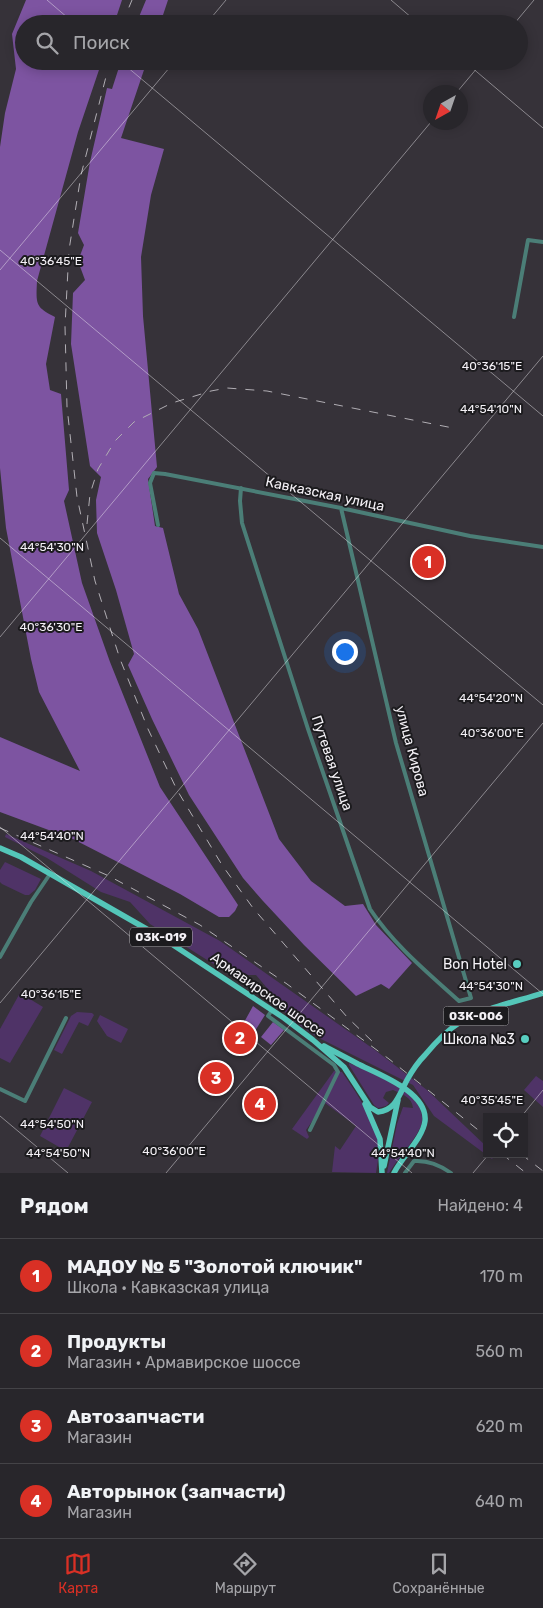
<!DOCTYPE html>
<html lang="ru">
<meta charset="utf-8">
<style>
:root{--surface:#28262b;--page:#343237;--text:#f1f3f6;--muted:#a5a5a9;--line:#444347;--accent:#d93025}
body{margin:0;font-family:Rubik,sans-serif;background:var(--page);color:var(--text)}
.controls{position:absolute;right:15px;bottom:15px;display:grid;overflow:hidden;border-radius:0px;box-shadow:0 2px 12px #0003}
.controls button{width:45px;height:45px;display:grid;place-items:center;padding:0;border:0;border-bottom:1px solid var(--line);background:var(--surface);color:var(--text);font:25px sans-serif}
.compass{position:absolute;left:423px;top:85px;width:45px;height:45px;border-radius:50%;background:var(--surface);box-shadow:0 2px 12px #0003;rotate:220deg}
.you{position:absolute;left:344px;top:651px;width:18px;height:18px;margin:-12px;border:4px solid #fff;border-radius:50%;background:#1a73e8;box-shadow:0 0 0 8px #1a73e833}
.badge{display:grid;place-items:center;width:32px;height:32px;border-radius:50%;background:var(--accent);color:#fff;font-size:16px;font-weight:700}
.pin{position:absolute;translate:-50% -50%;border:2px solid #fff;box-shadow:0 1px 5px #0006}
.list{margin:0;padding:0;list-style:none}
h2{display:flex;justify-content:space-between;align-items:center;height:65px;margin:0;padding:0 20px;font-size:21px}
h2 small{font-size:16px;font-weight:400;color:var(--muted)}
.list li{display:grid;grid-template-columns:32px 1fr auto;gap:15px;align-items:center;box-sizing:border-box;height:75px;padding:0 20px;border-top:1px solid var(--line)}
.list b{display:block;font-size:19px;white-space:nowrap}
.list p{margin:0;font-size:16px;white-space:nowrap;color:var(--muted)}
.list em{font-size:16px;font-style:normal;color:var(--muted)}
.icon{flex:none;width:28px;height:28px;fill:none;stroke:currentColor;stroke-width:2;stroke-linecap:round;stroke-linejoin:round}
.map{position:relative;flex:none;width:543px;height:1173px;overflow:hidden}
.search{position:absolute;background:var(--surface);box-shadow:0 2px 12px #0003;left:15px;right:15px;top:15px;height:55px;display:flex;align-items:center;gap:12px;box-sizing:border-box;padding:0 18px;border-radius:28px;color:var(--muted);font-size:19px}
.sheet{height:365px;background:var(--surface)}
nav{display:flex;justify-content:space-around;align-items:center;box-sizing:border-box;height:70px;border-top:1px solid var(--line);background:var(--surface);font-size:14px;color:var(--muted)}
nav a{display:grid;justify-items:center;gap:2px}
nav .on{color:var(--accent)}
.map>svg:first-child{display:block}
.green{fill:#4f3367}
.forest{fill:#7d54a1}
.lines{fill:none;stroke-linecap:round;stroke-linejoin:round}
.street{stroke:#4b7e77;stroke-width:4}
.primary{stroke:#54c6b9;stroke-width:5.5}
.rail{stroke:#b1aeb4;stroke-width:1;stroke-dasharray:9 9;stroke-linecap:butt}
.ticks{fill:none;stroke:#f4f1f6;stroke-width:1;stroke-opacity:0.45}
.poi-dot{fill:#58cec0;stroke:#1c1b1e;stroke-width:2}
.labels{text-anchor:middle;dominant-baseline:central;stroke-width:4;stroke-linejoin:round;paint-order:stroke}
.shield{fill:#1c1b1e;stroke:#b3b1b5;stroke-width:1}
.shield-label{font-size:12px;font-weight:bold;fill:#f4f1f6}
.street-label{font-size:14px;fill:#f4f1f6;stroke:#1c1b1e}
.poi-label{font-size:14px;fill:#f4f1f6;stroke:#1c1b1e;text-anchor:end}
.ticks-label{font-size:12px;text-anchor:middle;fill:#f4f1f6;stroke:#1c1b1e;stroke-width:4;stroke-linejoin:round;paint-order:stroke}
</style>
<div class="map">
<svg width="543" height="1173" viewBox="0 0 543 1173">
<rect width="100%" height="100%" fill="#363239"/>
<path class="green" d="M6 834 91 871 220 941 375 1050 427 1090 487 1147V1154L495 1155 492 1159 434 1116 413 1085 317 1037 294 1021 276 1003 277 1000 256 975H231L150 924 130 902 101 892 47 858 5 837Z
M5 862 41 879 35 890 29 895H25L2 884 0 882V870Z
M20 993 43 1007 10 1063 0 1058V1029Z
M77 1012 92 1013 94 1015 88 1026 79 1022 62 1054 54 1050 71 1016Z
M100 1015 128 1029 121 1043 107 1036 97 1021Z
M349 1063C371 1073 435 1095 420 1128 413 1143 398 1158 389 1173H387L397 1124 403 1107 413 1108C412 1097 402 1094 393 1090L386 1092 383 1098 389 1103 386 1106 378 1108 374 1105 349 1065Z
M334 1071 342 1072C356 1092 378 1124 379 1149 379 1157 377 1165 376 1173L332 1172 335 1146 340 1150 356 1126 325 1103 306 1130 309 1137 307 1139 292 1129Z
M536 1076 543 1081V1107L524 1090Z
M64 1088 92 1102 66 1151 40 1136Z"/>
<path class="forest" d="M26 0H122L114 24H24V61H102L78 132 37 281C36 304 35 307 55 317L46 364 50 390 61 394 69 490 64 501 82 583 110 662 160 787 238 905 235 911 229 917H219L180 894 73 839 0 812V737L80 771 39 692 31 659 6 528 0 468V147L5 113 16 69 12 34Z
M146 0H168L160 24H136Z
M121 61H147L121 138 164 149 151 195 141 257 143 316 157 467 148 479 155 526 163 528 179 594 198 629 279 839 311 881 345 906 363 904 376 925 412 963 389 989 381 984 356 996 304 945 263 901 243 878 189 795 152 719 128 665 134 654 116 590 97 533 96 500 101 477 90 466 71 344 73 293 85 280 78 261 84 245 78 233 90 162 107 88 112 89Z
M253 1006 265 1015 253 1034 242 1026Z
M273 1022 284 1030 271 1045 261 1037Z"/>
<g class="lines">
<path class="street" d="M514 317 528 240 543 242
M241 488 240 501 242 523 308 729 370 909C394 945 427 972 459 1001L471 998 396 743 341 508
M158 525 150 483 154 473 165 474 341 508 470 536 543 547
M0 957 31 902 50 874
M272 1010 268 1016 334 1065 338 1072 310 1130
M0 1089 25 1101 66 1018
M405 1173 414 1161C428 1160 440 1165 451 1173"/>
<path class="primary" d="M0 848 21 857 164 939 284 1018 313 1040 344 1067 370 1107 378 1112C396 1110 399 1095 407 1080 412 1071 418 1062 425 1055 435 1043 446 1031 459 1023 484 1008 515 1002 543 993
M324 1046C335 1052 347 1058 358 1064 378 1074 428 1092 425 1121 423 1138 402 1157 394 1173
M365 1104 380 1139 382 1173
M384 1166 398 1100"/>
<path class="rail" d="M122 24 132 0
M110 61 81 175 69 250 65 326 67 407 77 497 95 581 120 659 148 729 177 790 222 865 253 908 347 1017 374 1043
M87 524 90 494 98 469 115 441 134 422 172 403 211 391 227 388 267 391 453 428
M0 828 109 876 200 925 287 984 389 1059 487 1137
M502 1154 526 1173
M521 1154 543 1171"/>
</g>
<path class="ticks" d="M47 0 75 24M391 0 419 24M206 24 226 0M514 24 534 0M120 61 543 416M464 61 543 128M457 92 483 61M0 250 543 705M0 270 175 61M0 538 543 994M0 637 431 122M0 827 412 1173M0 1003 543 356M0 1116 68 1173M521 1117 543 1090M166 1173 543 723M473 1173 489 1154"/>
<g class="poi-dot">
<circle cx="517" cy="964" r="5"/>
<circle cx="525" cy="1039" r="5"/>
</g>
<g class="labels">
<g class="shield">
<rect x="130" y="927.5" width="62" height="19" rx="4"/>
<rect x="443.5" y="1006.5" width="65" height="19" rx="4"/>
</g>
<g class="shield-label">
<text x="161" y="937">03К-019</text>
<text x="476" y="1016">03К-006</text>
</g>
<g class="street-label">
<text transform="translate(325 494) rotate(12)">Кавказская улица</text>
<text transform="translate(412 751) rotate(75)">улица Кирова</text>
<text transform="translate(332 763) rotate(71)">Путевая улица</text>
<text transform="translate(268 995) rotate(35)">Армавирское шоссе</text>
</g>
<g class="poi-label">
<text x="507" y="964">Bon Hotel</text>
<text x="515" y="1039">Школа №3</text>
</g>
</g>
<g class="ticks-label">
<text x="51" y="265">40°36'45"E</text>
<text x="492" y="370">40°36'15"E</text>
<text x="491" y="413">44°54'10"N</text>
<text x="52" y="551">44°54'30"N</text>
<text x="51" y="631">40°36'30"E</text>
<text x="491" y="702">44°54'20"N</text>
<text x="492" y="737">40°36'00"E</text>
<text x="52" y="840">44°54'40"N</text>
<text x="491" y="990">44°54'30"N</text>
<text x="51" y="998">40°36'15"E</text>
<text x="492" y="1104">40°35'45"E</text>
<text x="52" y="1128">44°54'50"N</text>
<text x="174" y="1155">40°36'00"E</text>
<text x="58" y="1157">44°54'50"N</text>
<text x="403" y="1157">44°54'40"N</text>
</g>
</svg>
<div class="controls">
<button><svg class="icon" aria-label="locate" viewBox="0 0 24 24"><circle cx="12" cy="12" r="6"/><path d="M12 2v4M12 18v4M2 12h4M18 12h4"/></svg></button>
</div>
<svg class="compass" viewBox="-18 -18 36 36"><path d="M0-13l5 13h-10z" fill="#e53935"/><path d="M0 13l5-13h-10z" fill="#a5a5a9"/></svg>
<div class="you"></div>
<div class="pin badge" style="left:428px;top:562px">1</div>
<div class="pin badge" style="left:240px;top:1038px">2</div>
<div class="pin badge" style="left:216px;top:1078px">3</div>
<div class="pin badge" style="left:260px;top:1104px">4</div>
<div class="search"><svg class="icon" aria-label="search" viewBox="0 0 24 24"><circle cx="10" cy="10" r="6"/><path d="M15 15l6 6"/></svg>Поиск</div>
</div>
<section class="sheet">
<h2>Рядом<small>Найдено: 4</small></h2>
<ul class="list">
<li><span class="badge">1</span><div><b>МАДОУ № 5 &quot;Золотой ключик&quot;</b><p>Школа · Кавказская улица</p></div><em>170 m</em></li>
<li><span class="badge">2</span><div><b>Продукты</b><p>Магазин · Армавирское шоссе</p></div><em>560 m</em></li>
<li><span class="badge">3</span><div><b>Автозапчасти</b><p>Магазин</p></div><em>620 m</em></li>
<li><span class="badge">4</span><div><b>Авторынок (запчасти)</b><p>Магазин</p></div><em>640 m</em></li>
</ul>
</section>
<nav>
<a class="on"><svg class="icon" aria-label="map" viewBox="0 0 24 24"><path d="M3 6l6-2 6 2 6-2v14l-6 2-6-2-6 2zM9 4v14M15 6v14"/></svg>Карта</a>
<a><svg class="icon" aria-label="directions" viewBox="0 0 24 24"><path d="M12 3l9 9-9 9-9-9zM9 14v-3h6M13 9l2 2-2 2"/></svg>Маршрут</a>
<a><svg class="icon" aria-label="saved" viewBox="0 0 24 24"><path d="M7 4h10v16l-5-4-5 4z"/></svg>Сохранённые</a>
</nav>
